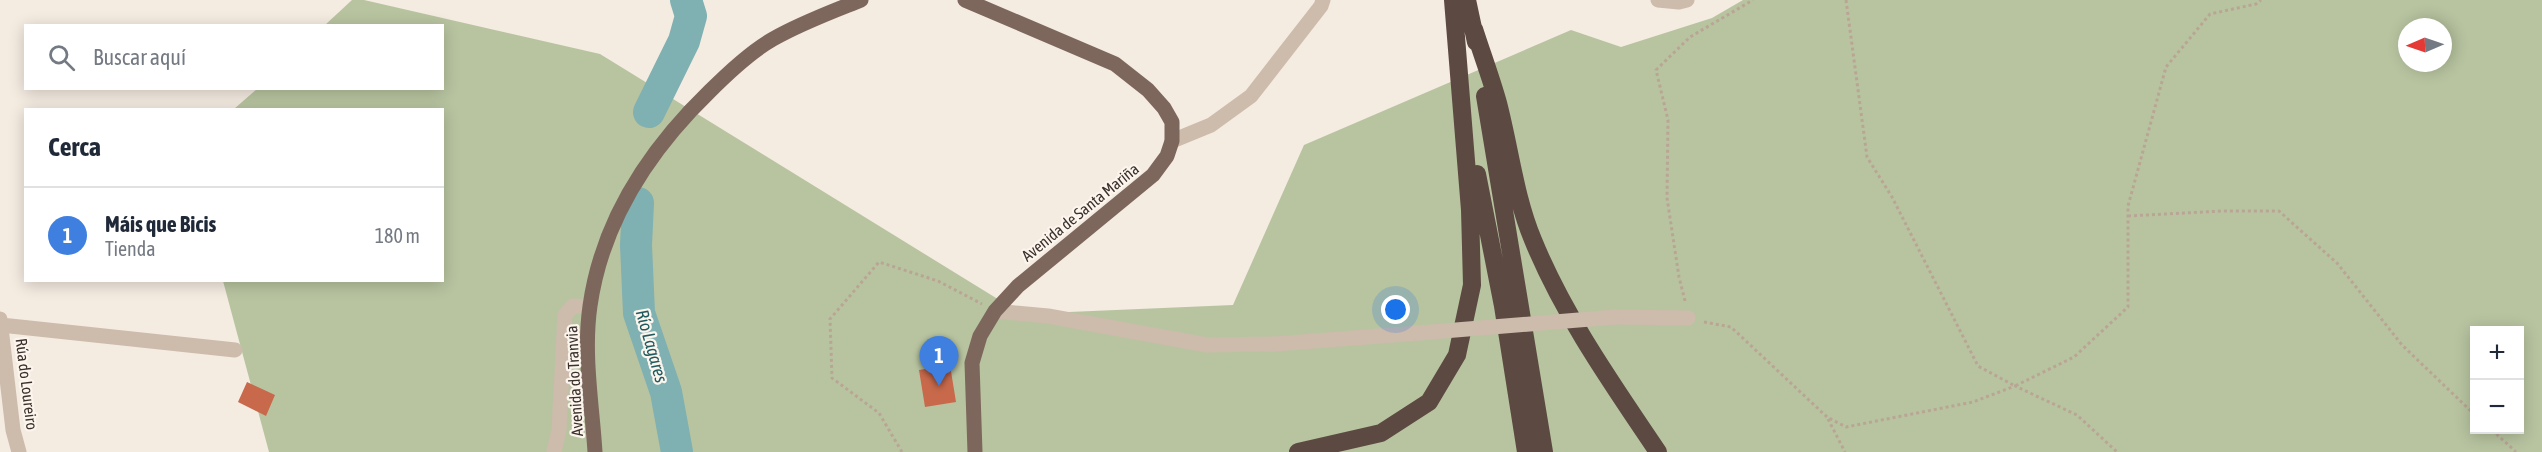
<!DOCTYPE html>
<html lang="es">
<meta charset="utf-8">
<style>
:root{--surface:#fff;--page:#f6f6f7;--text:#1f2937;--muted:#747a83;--line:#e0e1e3;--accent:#0f766e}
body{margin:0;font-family:"Asap Condensed",sans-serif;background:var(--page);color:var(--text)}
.controls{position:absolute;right:18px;bottom:18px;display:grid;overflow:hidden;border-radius:0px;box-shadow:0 3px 15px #0003}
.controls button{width:54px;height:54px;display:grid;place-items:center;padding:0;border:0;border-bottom:2px solid var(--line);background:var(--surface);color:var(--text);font:30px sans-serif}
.compass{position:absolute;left:2398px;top:18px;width:54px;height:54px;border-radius:50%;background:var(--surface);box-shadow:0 3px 15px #0003;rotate:268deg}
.you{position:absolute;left:1396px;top:310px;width:21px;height:21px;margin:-15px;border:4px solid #fff;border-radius:50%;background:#1a73e8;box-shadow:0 0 0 9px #1a73e833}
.badge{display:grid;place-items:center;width:39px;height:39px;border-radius:50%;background:var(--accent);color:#fff;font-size:20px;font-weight:700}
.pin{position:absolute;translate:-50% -50px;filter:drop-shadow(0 2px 3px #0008)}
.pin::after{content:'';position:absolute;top:32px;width:21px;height:18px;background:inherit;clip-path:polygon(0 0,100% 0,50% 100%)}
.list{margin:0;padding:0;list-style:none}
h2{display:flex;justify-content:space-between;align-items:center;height:78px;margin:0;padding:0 24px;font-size:26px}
h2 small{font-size:20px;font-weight:400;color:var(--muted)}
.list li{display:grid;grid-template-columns:39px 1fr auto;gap:18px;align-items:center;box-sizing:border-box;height:96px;padding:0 24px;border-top:2px solid var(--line)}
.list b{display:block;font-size:22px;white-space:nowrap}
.list p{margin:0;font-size:20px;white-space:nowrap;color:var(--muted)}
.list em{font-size:20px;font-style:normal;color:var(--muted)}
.icon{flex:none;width:33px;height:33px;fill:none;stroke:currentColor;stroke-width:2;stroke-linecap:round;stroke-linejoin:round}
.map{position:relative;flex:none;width:2542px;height:452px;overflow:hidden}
.search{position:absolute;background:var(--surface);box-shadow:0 3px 15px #0003;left:24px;top:24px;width:420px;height:66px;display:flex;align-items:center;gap:15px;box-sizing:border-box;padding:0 21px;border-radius:0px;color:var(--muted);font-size:22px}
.panel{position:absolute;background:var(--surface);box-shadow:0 3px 15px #0003;left:24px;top:108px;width:420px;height:174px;border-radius:0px}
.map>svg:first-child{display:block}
.green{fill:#b8c4a0;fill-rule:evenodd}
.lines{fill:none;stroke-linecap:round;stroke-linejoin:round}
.river{stroke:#7fb0b2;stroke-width:32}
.building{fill:#c8694b}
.path{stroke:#b9a596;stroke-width:3;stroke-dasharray:3 3;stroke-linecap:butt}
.minor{stroke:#cdbbac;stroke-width:15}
.major{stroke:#7d675c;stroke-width:15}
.highway{stroke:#5c4a42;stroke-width:18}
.minor-bridge{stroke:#cdbbac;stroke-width:15}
.labels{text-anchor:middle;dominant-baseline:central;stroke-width:4.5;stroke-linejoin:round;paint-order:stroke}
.street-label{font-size:16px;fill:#3b302b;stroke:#fbf5ee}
.water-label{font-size:18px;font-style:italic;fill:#1f5a5e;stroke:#fbf5ee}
</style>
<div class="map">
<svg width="2542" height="452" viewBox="0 0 2542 452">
<rect width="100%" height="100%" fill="#f4ebe1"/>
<path class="green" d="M352 0H364L600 54 1022 314 1233 305 1304 145 1571 30 1621 47 1712 18 1743 0H2542V452H269L223 281 442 280V110L234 109 257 89 442 88V26L325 25ZM2407 27H2443V63H2407ZM2474 330H2520V430H2474Z"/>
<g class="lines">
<path class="river" d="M649 112 684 41 691 16 686 0
M638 203 636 245 639 313 666 392 677 452"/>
</g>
<path class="building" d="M950 365 956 402 925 407 919 370Z
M247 382 275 395 266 416 238 402Z"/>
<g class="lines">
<path class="path" d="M1846 0 1867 157 1892 197 1978 366 2015 386 2074 357 2128 307V206L2166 67 2210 14 2256 4 2261 0
M2128 216 2222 211H2279L2337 263 2402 345 2474 414
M1685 301 1679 277 1667 198 1668 120 1656 70 1690 37 1753 0
M1704 322 1731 327 1827 417 1846 427 1973 402 2015 386 2077 415 2117 452
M1828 419 1845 452
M2492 430 2516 452
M902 452 879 413 832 378 830 319 879 262 938 281 982 304"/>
<path class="minor" d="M1658 0 1679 2 1687 0
M1172 141 1211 125 1251 96 1321 6 1323 0
M995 311 1048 316 1207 345 1275 344 1419 333
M1615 317 1688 318
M0 319 13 430 19 452
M1 325 235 350
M554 452 559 430 565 315 573 306 590 307"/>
<path class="major" d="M965 0 1115 64 1148 90 1164 108 1172 122V141L1167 156 1153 175 1018 286 995 311 980 336 972 363 975 452
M595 452C592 404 583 354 590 306 602 221 649 150 710 91 728 73 750 52 773 39 801 23 831 12 861 0"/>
<path class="highway" d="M1467 0 1476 42
M1474 29C1482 54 1491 78 1498 103 1510 149 1515 197 1533 240 1564 316 1613 385 1658 452
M1485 96 1544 452
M1477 174 1503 306 1526 452
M1298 452 1381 433 1429 402 1457 355 1472 285 1470 210 1453 0"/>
<path class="minor-bridge" d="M1419 333 1615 317"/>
</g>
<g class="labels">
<g class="street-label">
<text transform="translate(1080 212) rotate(-39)">Avenida de Santa Mariña</text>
<text transform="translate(574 381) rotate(-93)">Avenida do Tranvia</text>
<text transform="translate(27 384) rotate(83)">Rúa do Loureiro</text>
</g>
<g class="water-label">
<text transform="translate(652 346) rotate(74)">Río Lagares</text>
</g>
</g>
</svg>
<div class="controls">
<button>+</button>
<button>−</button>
</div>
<svg class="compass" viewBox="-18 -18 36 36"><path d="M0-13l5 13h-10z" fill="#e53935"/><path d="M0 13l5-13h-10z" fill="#747a83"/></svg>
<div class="you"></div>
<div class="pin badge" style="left:939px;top:386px;background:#3f7fe0">1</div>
<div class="search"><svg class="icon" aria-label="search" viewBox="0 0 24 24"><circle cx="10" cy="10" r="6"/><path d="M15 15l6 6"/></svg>Buscar aquí</div>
<section class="panel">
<h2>Cerca<small></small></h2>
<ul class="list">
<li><span class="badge" style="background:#3f7fe0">1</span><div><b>Máis que Bicis</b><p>Tienda</p></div><em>180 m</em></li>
</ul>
</section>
</div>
